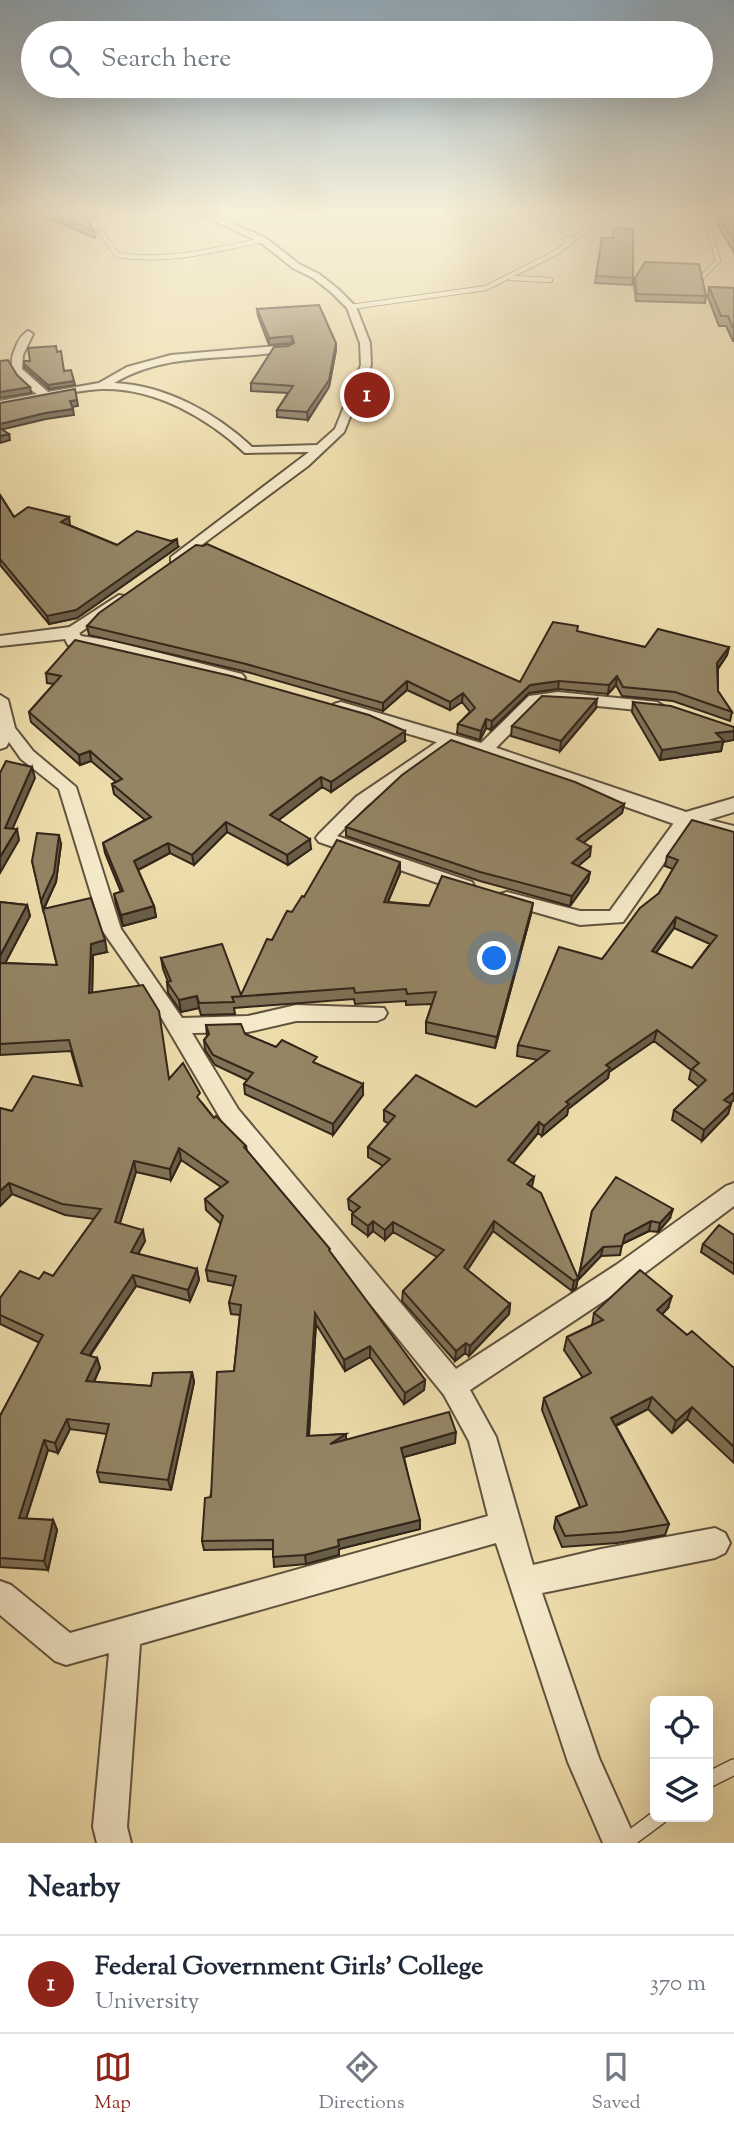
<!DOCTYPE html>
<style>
:root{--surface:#fff;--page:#f2f2f3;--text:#1f2937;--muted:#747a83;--line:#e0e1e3;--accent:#8f2418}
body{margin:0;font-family:"Sorts Mill Goudy",serif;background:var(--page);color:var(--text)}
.controls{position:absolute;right:21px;bottom:21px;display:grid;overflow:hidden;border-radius:10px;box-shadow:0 7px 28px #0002}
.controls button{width:63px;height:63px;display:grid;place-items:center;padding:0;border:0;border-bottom:2px solid var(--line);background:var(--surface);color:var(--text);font:35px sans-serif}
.you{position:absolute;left:495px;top:959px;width:24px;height:24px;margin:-18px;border:5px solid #fff;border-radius:50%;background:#1a73e8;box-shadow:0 0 0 10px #1a73e833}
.badge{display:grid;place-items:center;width:46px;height:46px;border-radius:50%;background:var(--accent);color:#fff;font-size:23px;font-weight:700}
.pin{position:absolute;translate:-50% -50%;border:4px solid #fff;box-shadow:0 2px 7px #0006}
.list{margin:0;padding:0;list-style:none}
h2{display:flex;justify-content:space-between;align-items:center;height:91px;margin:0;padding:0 28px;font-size:30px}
h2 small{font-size:23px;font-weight:400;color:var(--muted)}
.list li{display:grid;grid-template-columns:46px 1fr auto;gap:21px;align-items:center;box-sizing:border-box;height:98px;padding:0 28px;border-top:2px solid var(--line)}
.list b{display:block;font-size:26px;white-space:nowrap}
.list p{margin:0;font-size:23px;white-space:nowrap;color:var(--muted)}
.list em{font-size:23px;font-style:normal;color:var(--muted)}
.icon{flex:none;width:38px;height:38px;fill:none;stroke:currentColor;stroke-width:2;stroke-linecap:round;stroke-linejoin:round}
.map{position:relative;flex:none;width:734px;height:1843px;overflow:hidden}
.search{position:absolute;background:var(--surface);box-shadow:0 7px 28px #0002;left:21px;right:21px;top:21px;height:77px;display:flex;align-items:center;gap:18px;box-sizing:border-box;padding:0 24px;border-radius:38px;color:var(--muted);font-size:26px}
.sheet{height:189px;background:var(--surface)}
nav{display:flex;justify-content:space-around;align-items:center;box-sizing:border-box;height:98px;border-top:2px solid var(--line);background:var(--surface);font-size:19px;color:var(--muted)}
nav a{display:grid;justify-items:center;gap:4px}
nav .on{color:var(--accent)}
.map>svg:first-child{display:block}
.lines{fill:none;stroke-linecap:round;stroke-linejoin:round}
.service-far1-casing{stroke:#61533e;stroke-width:6}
.service-casing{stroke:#61533e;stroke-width:18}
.minor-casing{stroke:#61533e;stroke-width:4}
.tertiary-casing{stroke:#61533e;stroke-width:4}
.service-far1{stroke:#f4e9c9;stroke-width:4.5}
.service{stroke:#f4e9c9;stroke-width:15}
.minor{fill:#f4e9c9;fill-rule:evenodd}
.tertiary{fill:#f4e9c9;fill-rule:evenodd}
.wall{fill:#7f7257;stroke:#322519;stroke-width:2;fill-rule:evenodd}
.shaded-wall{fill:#685d47;stroke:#322519;stroke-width:2}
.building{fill:#948565;stroke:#322519;stroke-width:2;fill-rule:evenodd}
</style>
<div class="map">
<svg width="734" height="1843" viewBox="0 0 734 1843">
<rect width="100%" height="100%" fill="#eeddac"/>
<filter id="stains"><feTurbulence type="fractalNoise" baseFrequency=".00286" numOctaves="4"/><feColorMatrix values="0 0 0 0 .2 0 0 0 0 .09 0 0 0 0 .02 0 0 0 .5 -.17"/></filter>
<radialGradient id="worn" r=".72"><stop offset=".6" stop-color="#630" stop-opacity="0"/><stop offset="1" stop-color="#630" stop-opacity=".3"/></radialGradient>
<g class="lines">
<defs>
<path id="service-far1" d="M527 214 572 242
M100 231 117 255C165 263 216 250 263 240
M702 277 718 261 705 214
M511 278 550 280
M351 307 486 288 557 252 600 220 614 214"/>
<path id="service" d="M708 1780 734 1767
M624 1843 659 1817"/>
<path id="minor" d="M200 214H210L266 238 299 264 319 274 337 288 356 307 370 343 371 365 344 432 308 466 176 564 171 563V557L309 452 245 453C208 418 154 387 101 389 69 391 31 401 0 407V401L37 394C20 382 5 370 15 349 18 341 21 335 28 331L33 334 23 355 22 369 48 392 99 383 127 367 171 355 288 345 292 346V350C231 362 170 350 114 383 165 385 216 413 252 447L317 445 335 429 361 365 360 343 347 308 331 292 313 278 293 268 260 242Z
M119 595 124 596V602L75 636H65L63 633 65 630Z
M558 692 657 702 665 707 657 712 558 702 540 703 490 754H478L476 750 478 746 529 696Z
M0 695 8 700 15 728 33 751 76 787 121 929 182 1018 248 1016 296 1005 384 1008 387 1013 384 1018 377 1021H296L248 1032 192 1033 238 1109 456 1369 616 1265 726 1186 734 1183V1206L634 1281 470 1390 496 1437 533 1565 601 1549 715 1528 725 1533 730 1543 725 1553 715 1558 542 1593 599 1758 637 1843H603L568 1762 496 1543 140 1644 127 1827 131 1843H97L93 1827 109 1653 66 1665 55 1661 0 1615V1581L11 1585 70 1633 488 1516 469 1441 444 1395 222 1121 151 1000 102 930 59 789 21 759 9 742 6 747 0 749Z
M449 734 457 739 455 742 368 805 337 836 472 882 474 886 472 890H458L319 842 316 838 319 834 356 797Z
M685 814 734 826V838L689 827 623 922 580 925 500 902 498 898 500 894 507 892 580 911H610L679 816Z"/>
<path id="tertiary" d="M70 627 77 629 81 636 113 641 242 674 245 678 235 684 113 653 68 645 65 639 0 646V636Z
M341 702 491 746 686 812 734 798V812L685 827 677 825 477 754 334 712 331 708 334 704Z"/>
</defs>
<use href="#service-far1" class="service-far1-casing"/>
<use href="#service" class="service-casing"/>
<use href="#minor" class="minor-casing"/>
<use href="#tertiary" class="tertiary-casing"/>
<use href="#service-far1" class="service-far1"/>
<use href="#service" class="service"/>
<use href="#minor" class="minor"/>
<use href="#tertiary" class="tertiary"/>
</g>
<path class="wall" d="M38 214H102L86 217 94 231 95 238Z
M717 214 734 215V253L716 222Z
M602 238 633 278 632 285 595 283Z
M635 278 706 296 705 303 636 301 634 285Z
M709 287 734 288V341H733L726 326H719L708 297Z
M257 309 336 350 329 387 308 420 277 417V410L288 393 251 391V383L288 346 292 344 269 345 258 316Z
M57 352 64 371 75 385 49 389 25 368 24 364 30 361Z
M0 495 14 517H69V525L117 545 178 547 77 618 49 624 0 565Z
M87 626 520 682 578 632 645 647H729L727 655 718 669V691L732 712 730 721 673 701 622 696 616 685 608 694 558 689 529 693 491 730 486 728 480 740 457 733 458 724 470 712 462 702 450 710 407 690 383 711 247 672 89 635Z
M46 673 405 741 331 792 322 787 278 820 311 849 288 865 227 832 194 865 170 853 138 870 154 906 156 917 123 926 116 904 114 894 121 892 105 853 103 843 145 820 114 794 112 784 116 782 91 761 80 765 31 722 29 712 54 684 47 683Z
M633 702 723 742 721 751 660 760 632 712Z
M596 708 560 751 511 736 512 726Z
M624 804 622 813 583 843 590 856 578 866 590 872 588 881 570 906 480 881 346 836V827Z
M734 832V1100L730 1103 731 1104 728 1114 702 1141 672 1120 674 1110 699 1087 689 1079 691 1070 654 1041 609 1072 608 1078 568 1109 567 1115 542 1136 538 1133 513 1163 532 1187 578 1278 576 1288 572 1291 493 1231 467 1270 510 1304 509 1314 469 1356 465 1353 455 1361 402 1301 403 1291 437 1257 393 1232 385 1240 373 1231 368 1236 352 1224V1214L354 1213 349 1209 348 1199 383 1166 368 1157V1147L389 1124 384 1121V1110L476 1107 538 1060 517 1056 518 1045 602 959 659 893 673 869 665 866 667 856ZM674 928 710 944 692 968 656 953Z
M61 844 56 882 44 909 107 952 93 955 92 992 170 1079 202 1103 214 1118 246 1146 247 1151 330 1252 425 1380 424 1390 404 1404 370 1357 345 1371 316 1324 309 1436 346 1434V1440L455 1443 404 1457 420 1529 339 1549V1555L306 1564 274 1567 273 1549 204 1550 202 1541 234 1371 240 1315 231 1314 229 1303 234 1286 208 1281 206 1270 221 1224 206 1210 205 1199 221 1187 181 1160 171 1180 136 1172 120 1223 145 1241 138 1254 197 1269 199 1280 190 1301 136 1286 90 1356 97 1358 100 1368 94 1382 151 1386 192 1372 194 1382 171 1490 100 1482 97 1472 107 1434 70 1429 58 1453 48 1450 26 1519 53 1520 57 1530 48 1570 0 1567V1416L40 1343 0 1324V1298L39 1279 53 1276 94 1219 65 1215 12 1194 0 1206V1108L12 1111 81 1086 71 1051 0 1055V902L27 905 30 916 5 963 57 965 32 861Z
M400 873 388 902 531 914 495 1048 426 1033V1022L432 1004 406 1005V1001L355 1004 354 999 234 1008 235 1014 201 1015 199 1008 181 1012 168 993 167 982H168L163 969 161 958 241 995 272 940 292 912 304 897Z
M206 1025 245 1034 317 1064 363 1095 333 1135 245 1094 244 1084 247 1080 215 1065 205 1050 204 1040 207 1036Z
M592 1211 670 1218 658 1232 649 1231 622 1244 620 1255 601 1256 578 1280Z
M734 1235V1274L701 1252 703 1244Z
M668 1308 662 1314 687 1335 734 1368V1463L687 1419 672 1433 648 1409 616 1426 669 1524 665 1535 617 1543 562 1547 554 1528 556 1517 580 1507 542 1410 544 1398 583 1378 564 1350 567 1337 592 1325 594 1313Z"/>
<path class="shaded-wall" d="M82 214H102L83 218Z
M292 336V343L269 345V338Z
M336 343V350L329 387 308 420 307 412Z
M74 381 75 385 49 389 48 385Z
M30 387 31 393 0 398V392Z
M77 400 78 406 71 407 70 401Z
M73 409 74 415 46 419 0 430V424L45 413Z
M9 434 10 440 0 443V436Z
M69 517 70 525 62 530 61 522Z
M177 539 178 547 77 618 49 624 47 616Z
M729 647 727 655 716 671 717 663Z
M617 676 616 685 608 694 609 685Z
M407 681V690L383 711V703Z
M559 681 558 689 529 693 491 730 492 721 530 685Z
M463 693 462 702 450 710V702Z
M597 699 596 708 560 751 561 741Z
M486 719V728L480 740 481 731Z
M405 731V741L331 792V782Z
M734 731V740L723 742 721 751 660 760 662 750 716 733Z
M90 751 91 761 80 765 79 755Z
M32 767 35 778 8 839 5 828Z
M321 777 322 787 271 826 270 815Z
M624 804 622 813 575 849 577 839Z
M226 822 227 832 194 865 192 855Z
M17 829 19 840 0 873V857Z
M59 835 61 844 56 882 43 910 41 901Z
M310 839 311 849 288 865 287 855Z
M168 843 170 853 136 871 134 861Z
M591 847 590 856 571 872 572 863Z
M400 862V873L383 913 384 902Z
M590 872 588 881 570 906 572 896Z
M533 903 531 914 495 1048 497 1037Z
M27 905 30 916 0 973V956Z
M154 906 156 917 123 926 121 915Z
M676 917 674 928 650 961 652 951Z
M105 940 107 952 93 955 92 1004 89 993 91 944Z
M197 996 199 1008 181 1012 179 1000Z
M657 1030 654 1041 609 1072 608 1078 568 1109 567 1115 542 1136 544 1126 566 1102 606 1065Z
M363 1084V1095L333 1135V1124Z
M734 1092V1100L721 1110 724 1100Z
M731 1104 728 1114 702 1141 704 1130Z
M539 1122 538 1133 507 1171 508 1160Z
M179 1148 181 1160 171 1180 170 1169Z
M134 1161 136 1172 117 1232 115 1222Z
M534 1177 532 1187 527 1184Z
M9 1183 12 1194 0 1206V1191Z
M673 1209 670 1218 658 1232 660 1223Z
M373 1221V1231L368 1236V1226Z
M494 1221 493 1231 463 1277 464 1267Z
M651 1221 649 1231 622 1244 625 1235Z
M393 1222V1232L385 1240V1230Z
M143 1230 145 1241 133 1263 131 1252Z
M603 1247 601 1256 578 1280 580 1271Z
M197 1269 199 1280 190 1301 188 1290Z
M133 1275 136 1286 84 1363 81 1353Z
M578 1278 576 1288 572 1291 574 1281Z
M672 1296 668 1308 654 1323 657 1310Z
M510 1304 509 1314 469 1356 470 1346Z
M315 1313 316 1324 308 1446 307 1436Z
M466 1343 465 1353 455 1361 456 1351Z
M370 1346V1357L345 1371 344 1360Z
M97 1358 100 1368 89 1392 86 1381Z
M192 1372 194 1382 171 1490 168 1480Z
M425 1380 424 1390 404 1404 405 1393Z
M652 1397 648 1409 608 1429 611 1418Z
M692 1407 687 1419 672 1433 676 1421Z
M67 1419 70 1429 58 1453 55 1443Z
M456 1432 455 1443 401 1458V1448Z
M346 1434V1444H330Z
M44 1440 48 1450 23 1528 19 1518Z
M53 1520 57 1530 48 1570 44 1561Z
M420 1520V1529L339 1549V1555L306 1564 305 1555 338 1540Z"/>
<path class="building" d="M52 214H84L94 231Z
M718 214 734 215V241Z
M614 228 633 229V278L596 276 602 238H613Z
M645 262 699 264 706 296 637 294 635 278Z
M709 287 734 288V330L728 316H721Z
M319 305 336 343 329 380 307 412 277 410 293 386 251 383 274 347 288 346 294 343 292 336 269 338 257 309Z
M56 346 57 352 61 351 64 371 71 370 74 381 48 385 24 364V361H30L28 348Z
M8 360 17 375 30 387 0 392V361Z
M75 389 77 400 70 401 73 409 45 413 0 424V403Z
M0 428 9 434 0 436Z
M0 495 14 517 28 507 69 517 61 522 117 545 137 531 171 541 177 539 76 610 47 616 0 559Z
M207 544 520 682 553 622 578 626 577 631 645 647 658 629 729 647 717 663 718 691 732 712 675 692 623 687 617 676 609 685 559 681 530 685 492 721 486 719 481 731 458 724 475 708 463 693 450 702 407 681 383 703 246 664 87 626 99 613 196 545 203 546Z
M75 640 231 676 369 715 405 731 331 782 321 777 270 815 310 839 287 855 226 822 192 855 168 843 134 861 154 906 121 915 114 894 123 891 103 843 151 817 112 784 122 779 90 751 79 755 29 712 61 676 46 673Z
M542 696 597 699 561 741 512 726Z
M633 702 671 706 734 727V731L716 733 724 741 662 750Z
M451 740 575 782 624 804 577 839 591 847 572 863 590 872 572 896 480 872 346 827 402 775Z
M6 761 32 767 5 828 17 829 0 857V773Z
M692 820 734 832V1092L724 1100 731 1104 704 1130 674 1110 706 1080 692 1069 699 1063 657 1030 606 1065 610 1068 566 1102 569 1104 544 1126 539 1122 508 1160 534 1177 527 1184 541 1193 578 1278 574 1281 494 1221 464 1267 510 1304 470 1346 466 1343 456 1351 403 1291 444 1250 393 1222 385 1230 373 1221 368 1226 352 1214 360 1207 348 1199 390 1159 368 1147 395 1116 384 1110 416 1075 476 1107 549 1051 518 1045 559 947 602 959 640 908 659 893 678 860 667 856ZM676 917 717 936 692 968 652 951Z
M37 833 59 835 54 873 41 901 32 861Z
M337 840 400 862 384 902 429 906 442 876 533 903 497 1037 426 1022 436 992 407 994 406 989 355 993 354 988 232 997 234 1002 199 1003 197 996 179 1000 167 982 171 981 161 958 222 944 241 995 267 939 272 940 287 911 292 912 302 896 304 897Z
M91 898 105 940 91 944 89 993 143 985 159 1011 169 1079 183 1063 200 1093 197 1097 214 1118 216 1116 246 1146 244 1147 330 1249 329 1250 425 1380 405 1393 370 1346 344 1360 315 1313 307 1436 346 1434 330 1444 449 1412 456 1432 401 1448 420 1520 338 1540 339 1546 305 1555 273 1557V1540L202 1541 205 1498 211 1497 217 1372 234 1371 241 1305 229 1303 236 1276 206 1270 223 1216 205 1199 228 1182 179 1148 170 1169 134 1161 115 1222 143 1230 131 1252 197 1269 188 1290 133 1275 81 1353 97 1358 86 1381 151 1386 153 1373 192 1372 168 1480 97 1472 109 1424 67 1419 55 1443 44 1440 19 1518 53 1520 44 1561 0 1558V1416L43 1335 0 1315V1298L20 1271 39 1279 44 1272 53 1276 101 1209 62 1204 9 1183 0 1191V1108L12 1111 33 1076 82 1086 69 1040 0 1044V963L57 965 43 909Z
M0 902 27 905 0 956Z
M241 1024 245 1034 276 1047 282 1040 317 1057 313 1062 363 1084 333 1124 244 1084 253 1073 213 1055 204 1040 209 1034 206 1025Z
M616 1177 673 1209 660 1223 651 1221 625 1235 622 1246 603 1247 580 1271 592 1211Z
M719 1225 734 1235V1264L703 1244Z
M640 1270 672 1296 657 1310 687 1335 692 1331 734 1368V1447L692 1407 676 1421 652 1397 611 1418 669 1524 621 1532 565 1536 556 1517 587 1505 544 1398 591 1373 567 1337 603 1320 594 1313Z"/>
<linearGradient id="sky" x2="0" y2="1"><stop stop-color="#91abbc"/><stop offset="0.45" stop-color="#f7f0da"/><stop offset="1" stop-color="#f7f0da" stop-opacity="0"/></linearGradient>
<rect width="734" height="472" fill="url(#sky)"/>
<rect width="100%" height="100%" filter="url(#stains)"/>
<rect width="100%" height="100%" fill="url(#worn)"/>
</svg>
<div class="controls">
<button><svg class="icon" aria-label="locate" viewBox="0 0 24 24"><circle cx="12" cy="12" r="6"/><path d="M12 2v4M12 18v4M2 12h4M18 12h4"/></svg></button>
<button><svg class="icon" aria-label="layers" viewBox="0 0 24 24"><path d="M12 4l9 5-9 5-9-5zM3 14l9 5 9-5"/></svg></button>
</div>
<div class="you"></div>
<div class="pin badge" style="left:367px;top:395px">1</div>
<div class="search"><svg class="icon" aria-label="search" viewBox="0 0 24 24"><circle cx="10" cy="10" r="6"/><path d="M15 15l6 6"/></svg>Search here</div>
</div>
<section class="sheet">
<h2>Nearby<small></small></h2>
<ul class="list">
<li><span class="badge">1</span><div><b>Federal Government Girls' College</b><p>University</p></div><em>370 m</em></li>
</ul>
</section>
<nav>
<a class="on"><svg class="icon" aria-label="map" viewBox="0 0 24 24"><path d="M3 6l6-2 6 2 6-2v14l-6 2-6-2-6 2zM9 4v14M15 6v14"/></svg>Map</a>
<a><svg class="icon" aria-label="directions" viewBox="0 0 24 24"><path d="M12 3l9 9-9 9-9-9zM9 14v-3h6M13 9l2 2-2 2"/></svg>Directions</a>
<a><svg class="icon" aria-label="saved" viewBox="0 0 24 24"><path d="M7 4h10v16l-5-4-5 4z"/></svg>Saved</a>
</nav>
